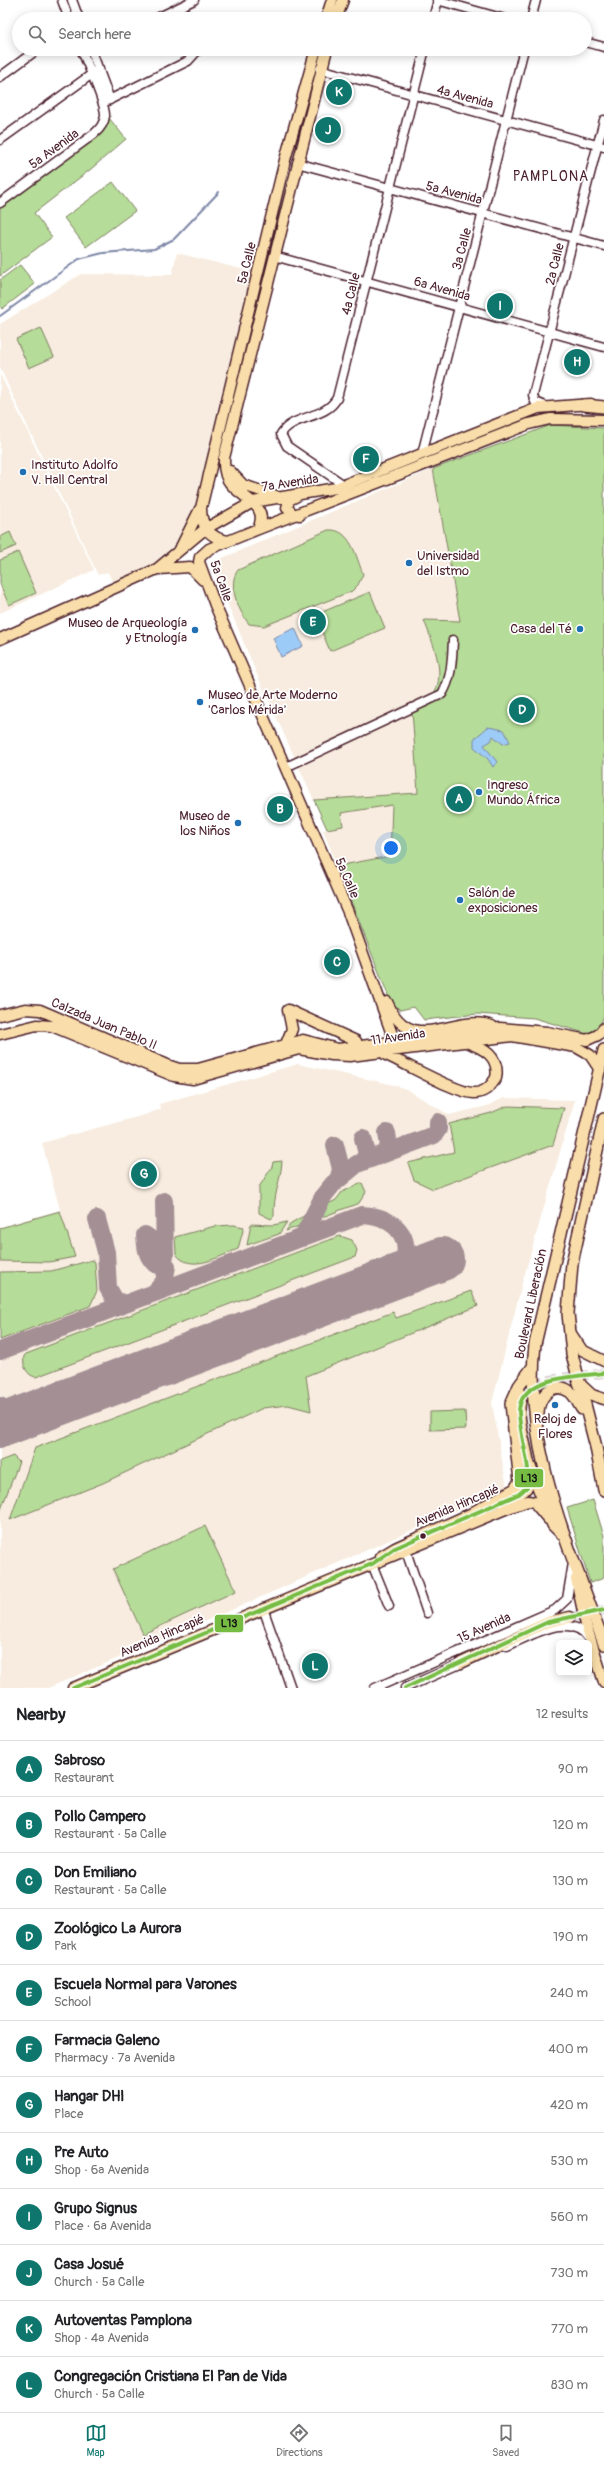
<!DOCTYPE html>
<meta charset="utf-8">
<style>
:root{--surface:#fff;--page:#f2f2f2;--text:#202124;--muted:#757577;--line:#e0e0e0;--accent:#0f766e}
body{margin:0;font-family:Pangolin,sans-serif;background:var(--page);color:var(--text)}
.controls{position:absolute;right:12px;bottom:12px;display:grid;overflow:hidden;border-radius:6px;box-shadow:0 2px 10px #0003}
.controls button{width:36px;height:36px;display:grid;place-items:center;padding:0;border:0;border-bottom:1px solid var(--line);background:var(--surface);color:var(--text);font:20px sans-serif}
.you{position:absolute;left:391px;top:848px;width:14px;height:14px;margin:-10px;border:3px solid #fff;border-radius:50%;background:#1a73e8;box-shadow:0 0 0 6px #1a73e833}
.badge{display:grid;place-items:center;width:26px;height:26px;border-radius:50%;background:var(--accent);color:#fff;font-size:13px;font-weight:700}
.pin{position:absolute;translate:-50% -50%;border:2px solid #fff;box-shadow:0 1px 4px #0006}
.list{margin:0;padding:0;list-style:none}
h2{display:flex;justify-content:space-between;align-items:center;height:52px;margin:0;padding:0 16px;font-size:17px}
h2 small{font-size:13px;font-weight:400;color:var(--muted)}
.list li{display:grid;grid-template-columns:26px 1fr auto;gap:12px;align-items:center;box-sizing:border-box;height:56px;padding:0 16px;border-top:1px solid var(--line)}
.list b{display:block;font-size:15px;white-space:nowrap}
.list p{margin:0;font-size:13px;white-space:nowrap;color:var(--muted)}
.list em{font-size:13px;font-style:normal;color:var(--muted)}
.icon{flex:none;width:22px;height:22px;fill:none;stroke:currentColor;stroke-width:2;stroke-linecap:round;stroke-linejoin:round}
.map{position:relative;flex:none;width:604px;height:1688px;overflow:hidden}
.search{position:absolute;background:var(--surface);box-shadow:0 2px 10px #0003;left:12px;right:12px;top:12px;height:44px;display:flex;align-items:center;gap:10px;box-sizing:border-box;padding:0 14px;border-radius:22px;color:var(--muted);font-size:15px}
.sheet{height:724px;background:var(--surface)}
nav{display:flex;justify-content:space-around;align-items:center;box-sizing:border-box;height:56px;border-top:1px solid var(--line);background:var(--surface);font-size:11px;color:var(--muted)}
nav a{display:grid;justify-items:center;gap:2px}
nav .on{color:var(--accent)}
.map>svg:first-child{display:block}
.built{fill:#f7ecdf}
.green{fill:#b5dc98;stroke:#807e62}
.water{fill:#9dcbf8;stroke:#7c86a6}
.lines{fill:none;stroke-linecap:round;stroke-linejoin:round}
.stream{stroke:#7c86a6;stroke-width:2}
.taxiway{stroke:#a48f95;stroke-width:18}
.runway{stroke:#a48f95;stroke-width:44}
.major-tunnel{stroke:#dbd2d5;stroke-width:10;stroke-dasharray:10 5;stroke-linecap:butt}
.minor-casing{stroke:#4a1f2b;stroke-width:11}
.major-casing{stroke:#4a1f2b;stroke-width:13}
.highway-casing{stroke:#4a1f2b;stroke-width:14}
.minor{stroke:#fff;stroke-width:8}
.major{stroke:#f9deab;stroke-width:10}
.highway{stroke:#f9deab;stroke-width:11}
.bus-1-casing{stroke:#fff;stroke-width:7}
.bus-1{stroke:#76bc43;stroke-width:4}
.poi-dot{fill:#1f6fb2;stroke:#fff;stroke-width:1.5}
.bus-dot{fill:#4a1f2b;stroke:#fff;stroke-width:1.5}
.labels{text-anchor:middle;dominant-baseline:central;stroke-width:3.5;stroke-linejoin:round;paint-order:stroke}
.street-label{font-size:13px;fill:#4a1f2b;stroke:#fff}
.poi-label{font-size:13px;fill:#4a1f2b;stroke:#fff;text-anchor:start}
.neighbourhood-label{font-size:14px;letter-spacing:1px;fill:#4a1f2b;stroke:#fff}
.line-badge{stroke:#fff;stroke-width:1.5}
.pale-badge-label{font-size:11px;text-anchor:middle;font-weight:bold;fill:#111}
</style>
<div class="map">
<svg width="604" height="1688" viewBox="0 0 604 1688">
<rect width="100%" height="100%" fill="#fff"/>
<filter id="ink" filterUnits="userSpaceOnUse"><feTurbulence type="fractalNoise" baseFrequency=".025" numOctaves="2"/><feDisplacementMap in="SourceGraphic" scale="8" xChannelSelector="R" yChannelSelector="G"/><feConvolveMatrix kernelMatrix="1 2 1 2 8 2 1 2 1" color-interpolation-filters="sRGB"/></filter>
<g filter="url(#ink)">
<path class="built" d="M177 253 257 273 204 480 191 521 177 547 160 562 114 586 108 572 98 575 0 368V324L81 274 172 275Z
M0 374 94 570 0 613Z
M433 469 460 622 425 620 438 661 439 675 432 697 412 711 418 794 314 800 258 677 212 566 213 562Z
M392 804 390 856 337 866 323 830 342 826 340 813Z
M298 1064 394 1085 406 1089 449 1115 487 1106 504 1098 575 1100 521 1287 492 1403 507 1488 243 1605 48 1688H0V1227L60 1210 42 1143 144 1115 161 1109 159 1104Z"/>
<path class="green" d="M109 118 126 139 91 169 34 213 52 237 0 276V207L102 130Z
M113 182 135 211 86 247 64 218Z
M20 265 35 284 2 309 0 306V280Z
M41 328 54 357 29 368 16 339Z
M551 425 604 428V1015L600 1026 588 1034 534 1018 477 1014 424 1020 414 1007 400 1010 390 1000 337 866 390 856 392 805 341 813 343 826 327 829 314 800 418 793 412 711C418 707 428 702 432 696 448 674 432 642 424 620L460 621 433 469Z
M328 530C351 528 356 557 363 574L358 585 352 591 264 626 249 624C238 610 227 584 238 570Z
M10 532 16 546 0 553V537Z
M18 552 36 593 9 605 0 584V560Z
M370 592 385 628 330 651 315 615Z
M507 1106 564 1108 553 1145 433 1189 414 1180 408 1163 454 1152 449 1124 491 1113Z
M282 1161C281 1180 273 1196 274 1216L271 1219 259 1213V1187L272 1167 273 1162Z
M362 1183 366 1192 359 1203 286 1231 291 1223 300 1218 336 1200 342 1192Z
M60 1211 75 1257 49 1262 0 1261V1228Z
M287 1222 279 1234 247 1245 251 1224 273 1225Z
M234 1225 244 1227 238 1249C220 1256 191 1274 176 1254L175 1237 215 1226Z
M340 1236 352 1240 357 1250 355 1257 36 1377C27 1376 22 1365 24 1356L26 1354Z
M92 1260 95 1262 97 1291 90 1306 0 1340V1272L51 1271Z
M471 1291 478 1306 306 1376 311 1411 288 1405 263 1408 103 1483 10 1520 35 1448 393 1312 396 1318Z
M465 1411 466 1429 430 1430V1412Z
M13 1456 19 1462 0 1512V1461Z
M593 1500 604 1536V1578L590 1583 567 1508Z
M205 1526 236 1591 143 1634 113 1569Z"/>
<path class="water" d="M295 628 303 646 281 657 273 638Z
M488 727 504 730 510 742 503 744 493 736 491 741 484 745 497 762 493 767 488 759 474 747V739Z"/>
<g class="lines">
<path class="stream" d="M0 316 79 259 103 253 154 249 174 239 219 192"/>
<path class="taxiway" d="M335 1145 341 1169 338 1180
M384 1154 389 1147 387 1133
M362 1162 367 1154 363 1138
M164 1201 165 1256
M97 1219 106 1252 108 1288 115 1300 125 1304
M302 1238 324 1195 333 1184 357 1164 434 1135 438 1129V1122
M155 1292 164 1282 167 1266 155 1264C146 1255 146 1247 145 1235L159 1245 164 1253
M0 1351 362 1215C400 1217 418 1243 396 1277
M0 1406 6 1415 15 1420"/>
<path class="runway" d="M0 1426 442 1259"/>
<path class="major-tunnel" d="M523 1395C541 1374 578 1378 604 1373
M570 1617 604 1610"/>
<defs>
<path id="minor" d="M62 0 69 19
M72 0 79 19
M437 0 505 19
M155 19 194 0
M433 19 438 0
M531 19 536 0
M585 42 604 47
M91 49 110 100
M320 69 604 147
M0 77 38 49
M103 103 188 61 197 51
M0 140 99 69
M297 163 604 246
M0 203 94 134C100 129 104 124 105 116 106 104 87 63 81 49
M274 256 604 347
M545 406 535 402 533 395 604 120
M422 454 524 49
M344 485 287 446 281 434C293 414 325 420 337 398L425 49
M286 767 442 694C452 678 452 659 453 640
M406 1551 427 1613
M372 1564 389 1606
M263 1608 291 1688
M507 1646C531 1636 570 1610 589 1639
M375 1688 555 1610 567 1599 573 1563
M405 1688 467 1661"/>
<path id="major" d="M326 19 332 0
M336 19 343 0
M230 471 243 485 276 496
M297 496 289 500 287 508 293 514 300 515
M258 529C271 503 238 498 228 480 224 473 224 466 224 458L327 49
M228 541C209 538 201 526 201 508L285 160 316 49
M181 547 200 509
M159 569 190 567 203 580
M0 639 157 569 205 529 253 502 336 488 538 408 591 404
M387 1002C411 1059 454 1012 492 1026
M288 1010 356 1041
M0 1015 25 1009 40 1010 170 1066 179 1069H198L303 1040 338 1049 500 1028 547 1032 587 1040 598 1035 604 1028
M0 1034 37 1025 52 1026 174 1076 193 1079 200 1077 299 1049 332 1055 350 1056 512 1036 576 1047 590 1055 600 1070
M393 1037 348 912 215 605 199 562 200 557 209 549 258 529 529 424 550 419 604 420
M286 1044 292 1029 288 1010
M386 1055C405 1063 458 1094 474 1093 485 1093 491 1086 496 1078 500 1057 484 1048 466 1042
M570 1332 582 1350 604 1361
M578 1382 592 1395 604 1399
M501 1501C508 1498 518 1496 524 1491 543 1474 509 1419 523 1395
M380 1557 395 1548 481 1509
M576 1579 586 1625 604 1682
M461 1663 548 1622 570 1617
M73 1688 508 1508 528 1501 534 1502 548 1519"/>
<path id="highway" d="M584 405 604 407
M604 1050 535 1344C523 1450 570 1547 604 1644
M604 1119 572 1263 568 1313 572 1354 596 1447 604 1490
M538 1414C538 1398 551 1380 569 1391 575 1395 578 1403 582 1409
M527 1459 553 1525 564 1536
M474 1512 515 1489 520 1481 511 1404 519 1386 532 1368"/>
</defs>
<use href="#minor" class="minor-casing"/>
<use href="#major" class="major-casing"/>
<use href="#highway" class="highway-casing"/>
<use href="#minor" class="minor"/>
<use href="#major" class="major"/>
<use href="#highway" class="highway"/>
<defs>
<path id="bus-1" d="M73 1688 372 1564 395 1548 519 1494 527 1487 529 1479C528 1457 520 1435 519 1413 518 1375 578 1377 604 1373
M405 1688 548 1622 604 1610"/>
</defs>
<use href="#bus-1" class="bus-1-casing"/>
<use href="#bus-1" class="bus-1"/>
</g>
</g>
<g class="poi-dot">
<circle cx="23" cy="472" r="4"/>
<circle cx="409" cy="563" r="4"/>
<circle cx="580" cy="629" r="4"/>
<circle cx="195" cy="630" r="4"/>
<circle cx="200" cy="702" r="4"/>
<circle cx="479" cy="792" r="4"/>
<circle cx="238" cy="823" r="4"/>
<circle cx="460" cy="900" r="4"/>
<circle cx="555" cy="1405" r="4"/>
</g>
<circle class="bus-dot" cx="423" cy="1536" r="3.5"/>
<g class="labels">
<g class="street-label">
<text transform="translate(465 97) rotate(15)">4a Avenida</text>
<text transform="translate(54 149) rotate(-36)">5a Avenida</text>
<text transform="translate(454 193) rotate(15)">5a Avenida</text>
<text transform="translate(462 249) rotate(-75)">3a Calle</text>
<text transform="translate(247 263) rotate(-76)">5a Calle</text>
<text transform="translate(555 264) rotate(-76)">2a Calle</text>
<text transform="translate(442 289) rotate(16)">6a Avenida</text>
<text transform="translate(351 294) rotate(-76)">4a Calle</text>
<text transform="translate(290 483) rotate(-9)">7a Avenida</text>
<text transform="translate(221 581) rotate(70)">5a Calle</text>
<text transform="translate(347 878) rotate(67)">5a Calle</text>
<text transform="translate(104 1024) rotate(23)">Calzada Juan Pablo II</text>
<text transform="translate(398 1037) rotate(-8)">11 Avenida</text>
<text transform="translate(531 1304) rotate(-78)">Boulevard Liberación</text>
<text transform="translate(457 1506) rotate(-23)">Avenida Hincapié</text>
<text transform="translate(484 1628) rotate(-24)">15 Avenida</text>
<text transform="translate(162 1636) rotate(-23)">Avenida Hincapié</text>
</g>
<g class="poi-label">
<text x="31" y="465">Instituto Adolfo<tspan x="31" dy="15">V. Hall Central</tspan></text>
<text x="417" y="556">Universidad<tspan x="417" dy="15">del Istmo</tspan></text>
<text x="187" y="623" text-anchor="end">Museo de Arqueología<tspan x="187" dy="15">y Etnología</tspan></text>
<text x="572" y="629" text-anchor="end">Casa del Té</text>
<text x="208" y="695">Museo de Arte Moderno<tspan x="208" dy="15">'Carlos Mérida'</tspan></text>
<text x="487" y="785">Ingreso<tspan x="487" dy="15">Mundo África</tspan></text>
<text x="230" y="816" text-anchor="end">Museo de<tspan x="230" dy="15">los Niños</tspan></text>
<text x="468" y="893">Salón de<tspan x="468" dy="15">exposiciones</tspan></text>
<text x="555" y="1419" text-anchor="middle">Reloj de<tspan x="555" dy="15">Flores</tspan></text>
</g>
<g class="neighbourhood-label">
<text x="551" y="176">PAMPLONA</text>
</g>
</g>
<g class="line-badge">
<rect x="514" y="1468" width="30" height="20" rx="4" fill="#76bc43"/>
<rect x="214" y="1614" width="30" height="19" rx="4" fill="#76bc43"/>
</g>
<g class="pale-badge-label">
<text x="529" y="1482">L13</text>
<text x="229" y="1627">L13</text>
</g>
</svg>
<div class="controls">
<button><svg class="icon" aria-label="layers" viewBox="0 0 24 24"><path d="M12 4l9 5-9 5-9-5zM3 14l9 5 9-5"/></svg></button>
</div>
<div class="you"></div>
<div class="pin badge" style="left:459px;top:799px">A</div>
<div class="pin badge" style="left:280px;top:809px">B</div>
<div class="pin badge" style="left:337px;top:962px">C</div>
<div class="pin badge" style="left:522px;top:710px">D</div>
<div class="pin badge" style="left:313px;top:622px">E</div>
<div class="pin badge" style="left:366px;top:459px">F</div>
<div class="pin badge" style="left:144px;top:1174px">G</div>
<div class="pin badge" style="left:577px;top:362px">H</div>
<div class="pin badge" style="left:500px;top:306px">I</div>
<div class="pin badge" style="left:328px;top:130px">J</div>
<div class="pin badge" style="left:339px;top:92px">K</div>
<div class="pin badge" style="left:315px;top:1666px">L</div>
<div class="search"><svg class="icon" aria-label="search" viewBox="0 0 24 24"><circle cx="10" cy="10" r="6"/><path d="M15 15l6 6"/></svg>Search here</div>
</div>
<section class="sheet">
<h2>Nearby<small>12 results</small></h2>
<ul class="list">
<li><span class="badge">A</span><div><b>Sabroso</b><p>Restaurant</p></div><em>90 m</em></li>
<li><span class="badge">B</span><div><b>Pollo Campero</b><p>Restaurant · 5a Calle</p></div><em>120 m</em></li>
<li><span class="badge">C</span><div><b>Don Emiliano</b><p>Restaurant · 5a Calle</p></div><em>130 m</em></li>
<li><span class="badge">D</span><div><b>Zoológico La Aurora</b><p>Park</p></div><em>190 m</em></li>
<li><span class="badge">E</span><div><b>Escuela Normal para Varones</b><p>School</p></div><em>240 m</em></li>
<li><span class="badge">F</span><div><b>Farmacia Galeno</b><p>Pharmacy · 7a Avenida</p></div><em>400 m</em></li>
<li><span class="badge">G</span><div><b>Hangar DHl</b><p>Place</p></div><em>420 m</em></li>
<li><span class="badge">H</span><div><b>Pre Auto</b><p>Shop · 6a Avenida</p></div><em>530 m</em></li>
<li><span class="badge">I</span><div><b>Grupo Signus</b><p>Place · 6a Avenida</p></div><em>560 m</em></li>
<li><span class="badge">J</span><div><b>Casa Josué</b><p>Church · 5a Calle</p></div><em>730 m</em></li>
<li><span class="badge">K</span><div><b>Autoventas Pamplona</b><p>Shop · 4a Avenida</p></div><em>770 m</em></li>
<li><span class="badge">L</span><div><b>Congregación Cristiana El Pan de Vida</b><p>Church · 5a Calle</p></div><em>830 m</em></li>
</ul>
</section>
<nav>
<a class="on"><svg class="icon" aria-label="map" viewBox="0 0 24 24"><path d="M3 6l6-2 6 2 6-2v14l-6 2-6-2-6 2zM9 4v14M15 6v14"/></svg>Map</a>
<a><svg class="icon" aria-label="directions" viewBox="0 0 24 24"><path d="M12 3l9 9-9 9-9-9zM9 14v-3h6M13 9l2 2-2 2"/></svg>Directions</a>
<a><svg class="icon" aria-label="saved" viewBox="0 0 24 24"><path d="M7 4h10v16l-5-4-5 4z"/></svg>Saved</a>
</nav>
